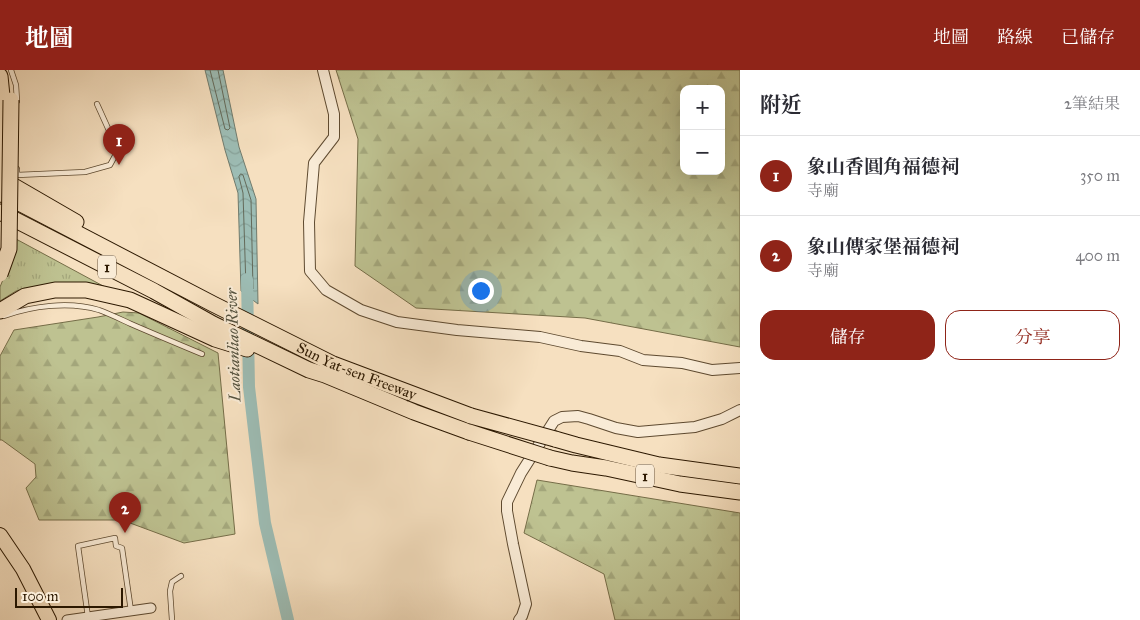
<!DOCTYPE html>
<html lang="zh-TW">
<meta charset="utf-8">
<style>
:root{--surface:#fff;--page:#f7f7f7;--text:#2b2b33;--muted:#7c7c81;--line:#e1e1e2;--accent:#8f2418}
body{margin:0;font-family:"IM FELL Great Primer","Noto Serif TC",serif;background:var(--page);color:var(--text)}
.controls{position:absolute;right:15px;top:15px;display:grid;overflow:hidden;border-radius:10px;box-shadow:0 5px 20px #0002}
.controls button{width:45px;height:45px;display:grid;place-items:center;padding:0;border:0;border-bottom:1px solid var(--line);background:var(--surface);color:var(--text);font:25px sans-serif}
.scale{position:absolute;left:15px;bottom:12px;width:108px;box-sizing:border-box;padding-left:5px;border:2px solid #2c1800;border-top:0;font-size:14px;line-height:18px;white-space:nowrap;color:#2c1800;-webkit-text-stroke:4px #f9ebd6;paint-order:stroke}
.you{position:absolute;left:480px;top:220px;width:18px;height:18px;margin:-12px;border:4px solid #fff;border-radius:50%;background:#1a73e8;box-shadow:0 0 0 8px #1a73e833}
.badge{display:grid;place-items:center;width:32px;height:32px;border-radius:50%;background:var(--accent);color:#fff;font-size:16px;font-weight:700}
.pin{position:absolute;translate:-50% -41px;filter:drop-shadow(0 1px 2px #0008)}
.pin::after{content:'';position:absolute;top:26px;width:18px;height:15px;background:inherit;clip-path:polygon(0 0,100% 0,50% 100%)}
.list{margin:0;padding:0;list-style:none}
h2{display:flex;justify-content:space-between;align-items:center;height:65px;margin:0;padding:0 20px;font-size:21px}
h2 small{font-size:16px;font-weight:400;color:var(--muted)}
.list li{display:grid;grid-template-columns:32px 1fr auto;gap:15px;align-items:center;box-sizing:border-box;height:80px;padding:0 20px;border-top:1px solid var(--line)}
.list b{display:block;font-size:19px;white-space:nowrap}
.list p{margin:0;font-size:16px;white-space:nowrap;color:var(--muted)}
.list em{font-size:16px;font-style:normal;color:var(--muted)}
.actions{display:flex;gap:10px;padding:15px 20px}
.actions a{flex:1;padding:11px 0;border:1px solid var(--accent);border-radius:15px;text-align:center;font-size:18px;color:var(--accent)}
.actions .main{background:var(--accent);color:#fff}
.map{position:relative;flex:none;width:740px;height:550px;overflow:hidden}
header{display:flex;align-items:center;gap:30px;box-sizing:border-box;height:70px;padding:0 25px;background:var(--accent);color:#fff}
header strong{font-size:24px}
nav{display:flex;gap:28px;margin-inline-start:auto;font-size:18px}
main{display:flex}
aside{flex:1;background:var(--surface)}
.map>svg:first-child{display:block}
.grass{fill:url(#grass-tufts);stroke:#756d48}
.forest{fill:url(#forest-firs);stroke:#756d48;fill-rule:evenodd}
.water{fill:url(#water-waves);stroke:#707b6d}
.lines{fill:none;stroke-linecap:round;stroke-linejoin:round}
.shore{stroke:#646a5a;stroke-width:1}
.river{stroke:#9dbdb5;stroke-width:12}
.service-casing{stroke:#5e4a30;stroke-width:6}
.minor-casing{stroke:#5e4a30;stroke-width:11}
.tertiary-casing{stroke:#5e4a30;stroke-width:12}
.primary-casing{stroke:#2c1800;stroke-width:16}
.motorway-casing{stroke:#2c1800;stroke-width:17}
.service{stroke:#f9ebd6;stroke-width:4.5}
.minor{stroke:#f9ebd6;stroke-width:9}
.tertiary{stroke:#f9ebd6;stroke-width:10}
.primary{stroke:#f6e0c0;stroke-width:14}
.motorway{stroke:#f6e0c0;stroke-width:15}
.motorway-bridge-casing{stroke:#2c1800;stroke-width:17;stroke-linecap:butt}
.motorway-bridge{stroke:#f6e0c0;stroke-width:15}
.labels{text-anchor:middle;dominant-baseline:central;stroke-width:4;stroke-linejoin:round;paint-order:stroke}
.shield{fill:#f9ebd6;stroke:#6a5740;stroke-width:1}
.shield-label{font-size:14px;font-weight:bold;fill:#2c1800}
.street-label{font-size:15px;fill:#2c1800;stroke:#f9ebd6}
.water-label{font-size:16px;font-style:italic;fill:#54523f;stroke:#f9ebd6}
</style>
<header>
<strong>地圖</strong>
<nav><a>地圖</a><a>路線</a><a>已儲存</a></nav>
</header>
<main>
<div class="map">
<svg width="740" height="550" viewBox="0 0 740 550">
<defs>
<pattern id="grass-tufts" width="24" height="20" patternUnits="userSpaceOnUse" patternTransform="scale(1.25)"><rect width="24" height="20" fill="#bec291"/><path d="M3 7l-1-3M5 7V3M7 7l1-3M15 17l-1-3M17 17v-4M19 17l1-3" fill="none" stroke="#a3a67b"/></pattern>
<pattern id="forest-firs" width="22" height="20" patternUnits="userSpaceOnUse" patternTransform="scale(1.25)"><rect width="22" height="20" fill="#bec291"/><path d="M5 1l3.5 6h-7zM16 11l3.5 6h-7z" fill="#a3a67b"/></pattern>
<pattern id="water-waves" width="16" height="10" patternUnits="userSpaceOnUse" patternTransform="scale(1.25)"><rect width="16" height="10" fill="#9dbdb5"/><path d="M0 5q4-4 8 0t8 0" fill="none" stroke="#87a29a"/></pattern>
</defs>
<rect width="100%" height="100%" fill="#f6e0c0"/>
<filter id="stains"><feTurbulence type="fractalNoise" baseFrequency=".004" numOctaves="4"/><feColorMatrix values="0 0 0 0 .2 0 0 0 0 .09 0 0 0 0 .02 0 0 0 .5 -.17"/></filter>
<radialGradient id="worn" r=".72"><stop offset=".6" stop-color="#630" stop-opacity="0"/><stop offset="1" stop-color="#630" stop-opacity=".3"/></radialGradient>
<path class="grass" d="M16 169 105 217 62 213 16 221 0 231V217L15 180Z"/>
<path class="forest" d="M336 0H740V277L585 248 416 238 355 196 358 69ZM684 19H721V101H684Z
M123 242 139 243 218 283 235 464 184 473 122 450H39L26 418 36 407 35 394 2 370H0V286L14 260 98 247Z
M537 410 740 443V550H615L604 504 524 463Z"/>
<path class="water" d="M205 0H223L239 77 256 129 258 234 241 221 238 123 225 80Z"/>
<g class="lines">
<path class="shore" d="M210 0 225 59 228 60 230 58 218 0
M241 104 243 105 251 130 253 219 251 221 246 218 243 123 239 107Z"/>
<path class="river" d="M247 209 249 317 265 453 288 550"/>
<defs>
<path id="service" d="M11 0 16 15 17 31
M17 99V105L85 102 110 95 116 84V76L97 34
M4 246C32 236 69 231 99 240 110 244 120 249 131 254 154 264 178 274 202 284
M88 547 78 476 115 468 116 476 122 478 131 541
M172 550 170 521 172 512 181 506"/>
<path id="minor" d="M67 550 151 538"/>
<path id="tertiary" d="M323 0 334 44V67L314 93 309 152 310 201 326 220 361 240 397 252 457 260 540 267 581 276 620 281 643 290 682 293 712 300 740 298
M519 550 522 546 526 534 513 474 507 441V432L521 403 554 351 562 347 578 346 589 349 616 358 638 362 695 357 722 349 740 340"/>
<path id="primary" d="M0 465 23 499 49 550"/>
<g id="motorway">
<path d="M0 6 2 26 0 101"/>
<path d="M0 108 76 152"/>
<path id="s1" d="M0 123 213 234 333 294 471 346"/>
<path d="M0 142 154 221 213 254 309 300 325 305 414 342 469 362"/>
<path d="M0 241 25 226 55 220H86L130 230 215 269 247 279"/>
<path d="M555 369 576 375 659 395 740 406"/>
<path d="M550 388 572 393 606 398 680 414 740 422"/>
</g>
</defs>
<use href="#service" class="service-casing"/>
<use href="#minor" class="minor-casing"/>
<use href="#tertiary" class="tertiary-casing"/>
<use href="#primary" class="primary-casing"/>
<use href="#motorway" class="motorway-casing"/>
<use href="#service" class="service"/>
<use href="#minor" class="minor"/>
<use href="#tertiary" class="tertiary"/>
<use href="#primary" class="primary"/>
<use href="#motorway" class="motorway"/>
<defs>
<path id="motorway-bridge" d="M0 204 9 179 11 30
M471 346 555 369
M469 362 550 388"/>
</defs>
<use href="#motorway-bridge" class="motorway-bridge-casing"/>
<use href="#motorway-bridge" class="motorway-bridge"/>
</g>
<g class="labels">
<g class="shield">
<rect x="98" y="185.5" width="18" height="23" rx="4"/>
<rect x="636" y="394.5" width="18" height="23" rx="4"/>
</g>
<g class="shield-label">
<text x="107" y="197">1</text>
<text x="645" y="406">1</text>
</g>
<g class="street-label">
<text stroke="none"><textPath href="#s1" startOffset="399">Sun Yat-sen Freeway</textPath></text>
</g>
<g class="water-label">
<text transform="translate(233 275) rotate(-92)">Laotianliao River</text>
</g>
</g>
<rect width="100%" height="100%" filter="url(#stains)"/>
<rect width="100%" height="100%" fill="url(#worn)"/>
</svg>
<div class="controls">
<button>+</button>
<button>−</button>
</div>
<div class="scale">100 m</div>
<div class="you"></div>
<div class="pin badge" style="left:119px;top:95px">1</div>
<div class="pin badge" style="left:125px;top:463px">2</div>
</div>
<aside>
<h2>附近<small>2筆結果</small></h2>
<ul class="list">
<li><span class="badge">1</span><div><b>象山香圓角福德祠</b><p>寺廟</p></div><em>350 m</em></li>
<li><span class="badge">2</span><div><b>象山傳家堡福德祠</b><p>寺廟</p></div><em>400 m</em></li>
</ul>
<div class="actions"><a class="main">儲存</a><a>分享</a></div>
</aside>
</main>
